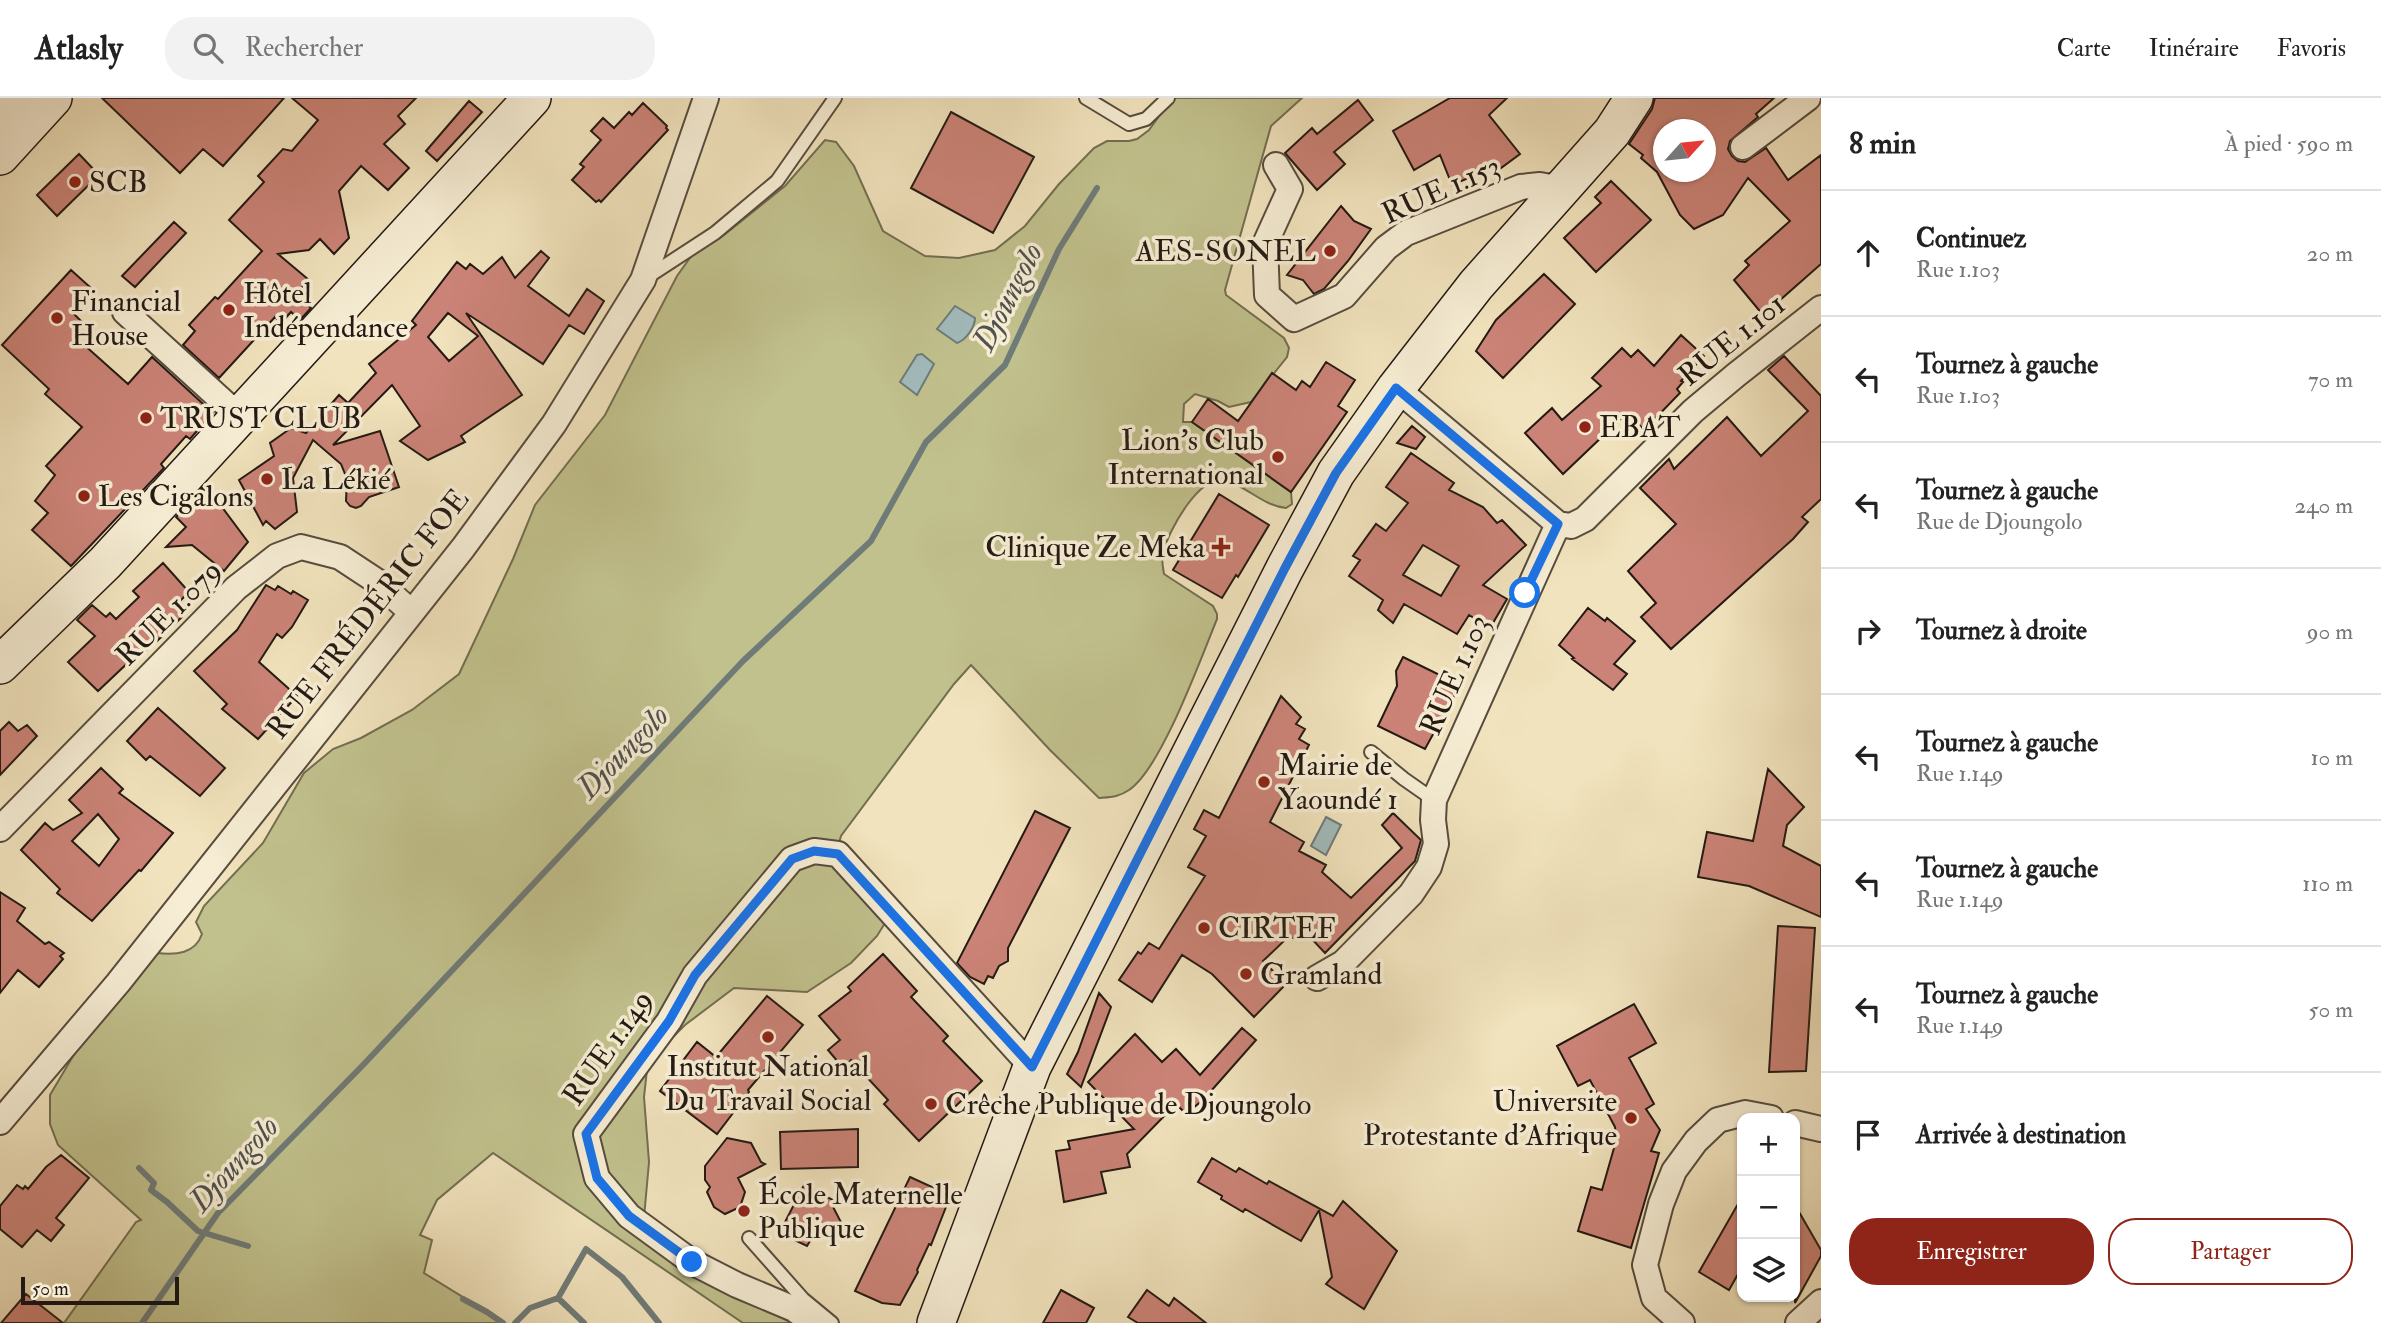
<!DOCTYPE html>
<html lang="fr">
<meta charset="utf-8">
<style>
:root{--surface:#fff;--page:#f2f2f2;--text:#222;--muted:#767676;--line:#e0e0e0;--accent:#8f2418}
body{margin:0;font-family:"IM FELL Double Pica",serif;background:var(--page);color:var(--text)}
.controls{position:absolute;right:21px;bottom:21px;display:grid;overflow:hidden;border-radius:14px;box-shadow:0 2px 5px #0004}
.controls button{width:63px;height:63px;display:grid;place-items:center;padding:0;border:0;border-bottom:2px solid var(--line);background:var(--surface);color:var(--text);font:35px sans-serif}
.compass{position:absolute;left:1653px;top:21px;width:63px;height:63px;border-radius:50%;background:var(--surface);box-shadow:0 2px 5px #0004;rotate:63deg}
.scale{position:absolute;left:21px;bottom:18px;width:158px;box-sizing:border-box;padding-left:7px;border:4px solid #241a13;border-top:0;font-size:19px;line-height:24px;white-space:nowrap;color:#241a13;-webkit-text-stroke:5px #f6edd4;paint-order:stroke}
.stop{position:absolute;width:21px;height:21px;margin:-16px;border:5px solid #1a73e8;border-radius:50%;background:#fff}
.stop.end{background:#1a73e8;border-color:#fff;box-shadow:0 2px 7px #0008}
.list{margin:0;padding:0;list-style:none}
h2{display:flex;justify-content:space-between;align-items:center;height:91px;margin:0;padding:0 28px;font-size:30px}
h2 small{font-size:23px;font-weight:400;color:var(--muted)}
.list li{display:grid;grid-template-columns:46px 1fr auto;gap:21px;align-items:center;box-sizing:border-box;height:126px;padding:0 28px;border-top:2px solid var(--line)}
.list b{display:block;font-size:26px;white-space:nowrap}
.list p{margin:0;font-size:23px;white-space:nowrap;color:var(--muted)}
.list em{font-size:23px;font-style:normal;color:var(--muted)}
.actions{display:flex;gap:14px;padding:21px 28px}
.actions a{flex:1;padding:16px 0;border:2px solid var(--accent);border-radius:28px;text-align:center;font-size:24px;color:var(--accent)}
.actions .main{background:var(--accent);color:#fff}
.icon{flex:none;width:38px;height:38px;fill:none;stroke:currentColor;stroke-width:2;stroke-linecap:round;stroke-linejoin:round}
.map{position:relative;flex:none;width:1821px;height:1225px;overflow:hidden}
header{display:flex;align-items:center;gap:42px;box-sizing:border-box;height:98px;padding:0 35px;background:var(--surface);border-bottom:2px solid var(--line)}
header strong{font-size:33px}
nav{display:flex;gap:38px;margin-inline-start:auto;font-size:24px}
.search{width:490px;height:63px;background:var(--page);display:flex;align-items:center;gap:18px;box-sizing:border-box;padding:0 24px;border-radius:28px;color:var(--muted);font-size:26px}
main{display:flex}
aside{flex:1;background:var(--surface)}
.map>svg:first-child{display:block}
.green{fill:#c1c18d;stroke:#726e50;stroke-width:2}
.water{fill:#a1bbbc;stroke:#6f7b78;stroke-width:2}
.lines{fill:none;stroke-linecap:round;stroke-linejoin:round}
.stream{stroke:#6f7b78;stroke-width:6}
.building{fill:#cb8377;stroke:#241a13;stroke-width:2;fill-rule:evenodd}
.lane-casing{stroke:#574c3e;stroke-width:16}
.street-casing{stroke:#574c3e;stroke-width:28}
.secondary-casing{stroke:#241a13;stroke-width:40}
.lane{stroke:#f6edd4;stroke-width:12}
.street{stroke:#f6edd4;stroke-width:24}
.secondary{stroke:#f6edd4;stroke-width:37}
.route{stroke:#1a73e8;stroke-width:9}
.poi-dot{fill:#8f2418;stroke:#f6edd4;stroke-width:2.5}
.labels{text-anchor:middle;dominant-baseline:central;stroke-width:7;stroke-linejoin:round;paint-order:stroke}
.poi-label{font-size:30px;fill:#241a13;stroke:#f6edd4;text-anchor:start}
.street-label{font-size:30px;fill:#241a13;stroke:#f6edd4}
.water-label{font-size:32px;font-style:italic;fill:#50524e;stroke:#f6edd4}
</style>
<header>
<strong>Atlasly</strong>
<div class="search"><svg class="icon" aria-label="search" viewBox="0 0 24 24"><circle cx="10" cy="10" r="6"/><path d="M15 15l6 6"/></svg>Rechercher</div>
<nav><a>Carte</a><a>Itinéraire</a><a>Favoris</a></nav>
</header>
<main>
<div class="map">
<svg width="1821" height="1225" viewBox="0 0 1821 1225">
<rect width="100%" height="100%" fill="#f1e3bd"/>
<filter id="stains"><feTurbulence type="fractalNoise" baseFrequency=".00286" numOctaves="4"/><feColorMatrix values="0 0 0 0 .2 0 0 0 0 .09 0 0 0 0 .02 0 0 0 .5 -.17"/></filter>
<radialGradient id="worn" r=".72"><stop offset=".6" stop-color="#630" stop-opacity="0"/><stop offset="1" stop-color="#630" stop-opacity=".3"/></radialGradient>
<path class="green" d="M1172 0H1302L1271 28 1225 192 1226 197 1284 240 1289 250 1287 259 1251 304 1229 309 1218 303 1195 296 1184 306 1183 324H1192L1291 394 1292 406 1286 410C1264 408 1249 390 1227 383 1201 373 1168 433 1163 455 1161 461 1163 469 1164 476L1213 508 1217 516V521C1201 560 1161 671 1129 692 1119 699 1111 699 1099 700L1050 652 971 567 954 586 841 738 839 745 885 825 877 838 851 865 807 894 734 890 685 927 652 960 647 972 644 999 649 1064 643 1131 791 1225H743L493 1055 437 1102 420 1137 432 1142 424 1175 505 1225H64L136 1124 141 1122 58 1047 50 1026V997L79 948 157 855C176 857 195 856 202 836L196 824 204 808 263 745 304 675 333 651 361 640 412 612 459 576 513 461 535 407 605 317 677 178 692 157 724 137 785 88 825 42 836 44 854 68 883 133 925 158 959 160 995 152 1025 128 1059 86 1094 50 1107 43H1129L1137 41 1149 32Z"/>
<path class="water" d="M955 208 975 220C975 229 966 242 957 245L937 231Z
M922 256 934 266 917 297 900 284 917 257Z
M1326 719 1341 727 1326 757 1311 748Z"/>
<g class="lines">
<path class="stream" d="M139 1070 154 1085 151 1092 167 1104 198 1133 248 1148
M558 1200 584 1225
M463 1201 487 1214 503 1225
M142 1225 218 1115 364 966 743 563 871 443 926 344 1005 267 1059 151 1097 90
M515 1225 530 1210 558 1200 586 1151 622 1179 659 1225"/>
</g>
<path class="building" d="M102 0H284L223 68 203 51 180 75Z
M292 0H416L398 18 405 26 384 46 409 70 388 92 361 68 339 93 349 140 334 156 320 141 309 152 278 156 309 182 296 196 311 210 300 222 291 214 281 225 275 219 219 280 183 247 195 233 189 227 215 199 218 201 262 153 229 122 264 84 258 78 283 51 292 53 318 22Z
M1450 0H1507L1489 17 1520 56 1501 70 1499 67 1452 87 1440 57 1414 72 1393 33Z
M1655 0H1774L1756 16 1758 19 1730 43 1728 51 1732 58 1738 63 1745 64 1766 50 1788 82 1821 57V166L1763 217 1734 182 1749 167 1745 163 1790 123 1748 80 1723 117 1694 131 1680 117 1657 74 1641 60 1643 57 1629 46 1652 11ZM1663 32H1705V74H1663Z
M1358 2 1373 22 1334 54 1345 66 1317 92 1285 55 1312 30 1317 36Z
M469 3 482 14 437 63 426 53Z
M643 5 667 28 666 30 668 32 601 104 599 102 596 104 572 82 584 69 580 66 601 42 591 33 603 20 614 30 629 14 632 17Z
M951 14 1034 59 993 135 911 90Z
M79 56 99 77 57 118 37 97Z
M1611 83 1651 122 1596 174 1564 140 1601 105 1595 99Z
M1341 108 1354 123 1371 131 1348 163 1324 191 1314 196 1303 182 1287 177Z
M174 124 186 135 135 189 122 178Z
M541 153 549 160 528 188 569 218 587 191 604 203 584 236 569 227 543 266 466 215 522 297 461 338 465 344 428 362 400 343 420 328 392 287 333 347 380 333 399 389 369 399 361 408 356 410 350 408 346 403 347 381 341 366 313 342 293 380 297 414 275 431 266 423 263 427 239 382 274 358 270 345 291 330 306 335 339 297 348 305 376 275 369 266 416 227 412 223 457 164 466 171 470 166 483 176 502 159 515 180ZM448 215 478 238 449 263 428 239Z
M71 172 91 190 70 212 83 225 73 237 128 286 152 259 213 315 190 341 186 338 161 366 164 370 71 468 32 432 48 415 35 403 55 377 46 368 82 329 45 296 49 291 2 247Z
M1544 176 1575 206 1503 280 1476 253 1496 222Z
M1681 237 1704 258 1681 283 1683 284 1677 291 1680 295 1644 332 1627 315 1563 376 1525 335 1552 310 1562 322 1601 288 1592 280 1622 250 1631 259 1638 252 1654 268Z
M1784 258 1821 298V401L1802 419 1808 424 1793 441 1671 551 1641 519 1656 505 1628 473 1676 426 1640 390 1669 361 1674 371 1727 319 1761 358 1808 313 1768 272Z
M1326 264 1355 282 1338 308 1347 314 1291 394 1192 324 1208 301 1238 323 1272 275 1296 292 1302 283 1310 289Z
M1412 328 1425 339 1416 351 1397 345Z
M1411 355 1454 385 1449 392 1483 409 1497 425 1502 422 1526 447 1483 487 1507 501 1490 530 1469 517 1457 536 1404 506 1393 525 1378 512 1383 502 1349 478 1360 462 1353 458 1376 426 1386 433 1408 405 1386 389ZM1423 447 1459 468 1441 498 1403 477Z
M207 389 248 444 224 473 192 447 166 449 186 429 176 419 202 390 204 392Z
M1219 396 1269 427 1238 479 1236 477 1222 500 1173 472Z
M163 465 189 494 176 507 185 516 154 546 136 561 134 559 98 593 68 564 95 538 77 522 92 507 106 519 110 515 116 521 139 499 133 493Z
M266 487 275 492 278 488 291 496 293 493 308 502 292 529 282 540 277 536 259 564 297 598 258 641 222 611 227 606 194 573 237 532Z
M1588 510 1605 523 1607 520 1635 543 1614 566 1627 576 1613 592 1572 561 1574 560 1559 547Z
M1403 559 1460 587 1425 651 1378 628 1397 588 1396 573Z
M1281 598 1301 619 1296 626 1305 631 1299 641 1309 647 1270 724 1304 744 1299 753 1326 767 1322 774 1351 800 1402 750 1382 727 1393 715 1421 742 1415 763 1325 855 1310 839 1287 840 1263 863 1286 886 1254 919 1212 876 1182 857 1152 904 1119 882 1138 854 1141 856 1149 845 1159 851 1205 778 1188 769 1206 738 1194 731 1204 712 1219 720Z
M158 610 225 670 200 698 150 658 146 662 127 643Z
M9 624 18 633 27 627 37 638 0 677V633Z
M101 670 123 691 119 695 173 735 141 773 139 772 92 823 57 795 60 791 21 752 45 725 53 732 82 715 69 702ZM98 716 119 741 99 768 72 743Z
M1768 671 1804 709 1787 727 1783 748 1821 768V819L1749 788 1698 779 1707 734 1753 743Z
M1035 713 1070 730 1008 850V863L999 868 993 880 988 878 984 886 970 879 957 865Z
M0 794 25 810 17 823 45 846 49 844 64 855 60 858 63 861 39 889 18 872 0 895Z
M1778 828 1815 830 1806 973 1769 974Z
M883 856 917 893 911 899 948 938 943 943 982 983 919 1043 884 1006 888 1002 851 962 844 971 828 952 840 942 819 918 851 893 848 889Z
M1099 895 1111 909 1081 989 1067 976 1078 954Z
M767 898 803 927 748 992 749 994 717 1036 660 993 697 944 716 959Z
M1634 906 1656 945 1629 960 1654 1006 1646 1011 1660 1032 1651 1053 1659 1055 1631 1150 1578 1133 1591 1089 1602 1092 1616 1043 1615 1029 1590 982 1578 988 1557 948Z
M1242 930 1256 942 1204 1001 1186 1016 1176 1006 1127 1056 1130 1069 1101 1074 1106 1095 1064 1104 1056 1053 1070 1051 1068 1043 1134 1031 1088 984 1135 936 1162 964 1176 951 1200 977Z
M858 1031V1069L781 1071 780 1034Z
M727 1040 751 1045 761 1064 765 1066 738 1080 745 1094 740 1109 725 1116 714 1109 707 1094 710 1089 705 1082V1068Z
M61 1057 89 1080 56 1120 64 1127 51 1143 37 1132 22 1149 0 1131V1108L17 1087 23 1091 25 1088 28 1091 46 1069Z
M1212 1060 1236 1074 1239 1070 1267 1086 1269 1083 1333 1118 1343 1103 1397 1153 1364 1211 1326 1186 1332 1179 1319 1112 1301 1143 1245 1111 1243 1114 1221 1101 1222 1098 1198 1084Z
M910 1079 932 1089 946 1109 931 1147 929 1146 917 1172 918 1174 900 1207 882 1205 855 1193Z
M804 1087 833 1102 831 1105 844 1130 837 1138 816 1133 807 1148 784 1137 783 1128Z
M1742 1099V1169L1729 1192 1699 1174Z
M1795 1107 1821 1152V1158L1795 1205Z
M1061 1192 1094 1210 1086 1225H1043Z
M1147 1192 1169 1208 1174 1200 1206 1225H1138L1128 1219Z
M26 1196 63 1225H1Z"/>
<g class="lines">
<defs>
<path id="lane" d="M1086 0 1129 26 1146 21 1168 0
M646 180 715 135 777 83 835 0
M1371 654 1404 681 1434 702
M749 1140 803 1201 832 1225"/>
<path id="street" d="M1743 49 1808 0
M1276 67 1290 91 1265 146 1267 197 1294 221 1344 198 1386 150 1406 135 1521 89 1540 87 1562 91
M125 214 239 318
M1558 426 1571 428 1585 421 1693 313 1736 277 1821 210
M0 731 236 490 277 458 301 449 340 459 378 484 411 514
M1317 880 1343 865 1411 796 1429 769 1436 746 1433 722 1434 702 1558 426 1396 290
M0 1024 118 885 463 450 554 326 643 182 706 0
M1795 1025 1821 1031
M813 1225 794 1211 737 1187 692 1164 629 1118 597 1080 586 1036 669 923 695 877 792 761 814 753 838 756 1032 969
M1682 1225 1654 1200 1645 1167 1661 1106 1674 1073 1696 1043 1718 1022 1745 1015 1771 1020
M1798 1225 1821 1204"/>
<path id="secondary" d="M0 12 11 0
M0 58 53 0
M0 567 105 465 532 0
M936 1225 1032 969 1285 470 1336 375 1396 290 1476 187 1612 34 1634 0"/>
</defs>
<use href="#lane" class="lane-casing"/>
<use href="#street" class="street-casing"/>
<use href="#secondary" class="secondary-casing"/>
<use href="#lane" class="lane"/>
<use href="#street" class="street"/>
<use href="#secondary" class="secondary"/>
</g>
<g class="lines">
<path class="route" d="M692 1164 629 1118 597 1080 586 1036 669 923 695 877 792 761 814 753 838 756 1032 969 1285 470 1336 375 1396 290 1558 426 1525 495"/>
</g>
<g class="poi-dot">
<circle cx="75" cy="84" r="7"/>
<circle cx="1330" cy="153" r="7"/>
<circle cx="229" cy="212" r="7"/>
<circle cx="57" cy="220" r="7"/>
<circle cx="146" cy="320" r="7"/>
<circle cx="1585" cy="329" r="7"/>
<circle cx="1278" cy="359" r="7"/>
<circle cx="267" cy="381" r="7"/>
<circle cx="84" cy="398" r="7"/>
<path d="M1217.5 438.5h7v7h7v7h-7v7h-7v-7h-7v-7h7z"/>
<circle cx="1264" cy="684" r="7"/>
<circle cx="1204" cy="830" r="7"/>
<circle cx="1246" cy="876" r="7"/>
<circle cx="768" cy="939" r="7"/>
<circle cx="931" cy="1006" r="7"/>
<circle cx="1631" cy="1020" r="7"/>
<circle cx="744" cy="1113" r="7"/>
</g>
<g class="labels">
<g class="poi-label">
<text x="89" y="84">SCB</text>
<text x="1316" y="153" text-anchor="end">AES-SONEL</text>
<text x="243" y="195">Hôtel<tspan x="243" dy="34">Indépendance</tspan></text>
<text x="71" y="203">Financial<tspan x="71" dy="34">House</tspan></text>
<text x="160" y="320">TRUST CLUB</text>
<text x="1599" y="329">EBAT</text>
<text x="1264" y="342" text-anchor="end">Lion's Club<tspan x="1264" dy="34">International</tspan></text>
<text x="281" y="381">La Lékié</text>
<text x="98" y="398">Les Cigalons</text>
<text x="1205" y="449" text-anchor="end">Clinique Ze Meka</text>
<text x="1278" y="667">Mairie de<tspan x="1278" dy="34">Yaoundé 1</tspan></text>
<text x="1218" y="830">CIRTEF</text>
<text x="1260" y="876">Gramland</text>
<text x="768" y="968" text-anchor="middle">Institut National<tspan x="768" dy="34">Du Travail Social</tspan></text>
<text x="1617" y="1003" text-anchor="end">Universite<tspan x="1617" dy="34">Protestante d'Afrique</tspan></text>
<text x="945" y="1006">Crêche Publique de Djoungolo</text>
<text x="758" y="1096">École Maternelle<tspan x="758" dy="34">Publique</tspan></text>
</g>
<g class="street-label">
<text transform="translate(1441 92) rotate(-24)">RUE 1.153</text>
<text transform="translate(1732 242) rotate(-39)">RUE 1.101</text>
<text transform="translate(169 515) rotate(-45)">RUE 1.079</text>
<text transform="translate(368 516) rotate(-52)">RUE FRÉDÉRIC FOE</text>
<text transform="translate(1455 577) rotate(-66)">RUE 1.103</text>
<text transform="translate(608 950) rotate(-55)">RUE 1.149</text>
</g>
<g class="water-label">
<text transform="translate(1008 199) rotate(-63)">Djoungolo</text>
<text transform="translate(623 654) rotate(-46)">Djoungolo</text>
<text transform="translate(234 1066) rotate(-48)">Djoungolo</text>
</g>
</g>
<rect width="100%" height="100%" filter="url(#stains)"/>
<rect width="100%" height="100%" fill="url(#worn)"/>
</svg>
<div class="controls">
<button>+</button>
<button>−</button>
<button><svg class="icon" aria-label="layers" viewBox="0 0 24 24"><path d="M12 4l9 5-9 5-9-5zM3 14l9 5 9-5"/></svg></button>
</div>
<svg class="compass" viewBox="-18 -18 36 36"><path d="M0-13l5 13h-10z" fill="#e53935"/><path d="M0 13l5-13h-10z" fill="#767676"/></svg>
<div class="scale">50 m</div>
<div class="stop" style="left:1525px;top:495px"></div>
<div class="stop end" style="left:692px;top:1164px"></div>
</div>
<aside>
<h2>8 min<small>À pied · 590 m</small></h2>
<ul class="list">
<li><svg class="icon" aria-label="ahead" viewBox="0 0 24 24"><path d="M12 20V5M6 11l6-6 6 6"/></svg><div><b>Continuez</b><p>Rue 1.103</p></div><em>20 m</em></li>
<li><svg class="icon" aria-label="left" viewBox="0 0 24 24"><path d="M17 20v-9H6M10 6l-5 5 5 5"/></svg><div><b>Tournez à gauche</b><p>Rue 1.103</p></div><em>70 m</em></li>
<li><svg class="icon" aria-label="left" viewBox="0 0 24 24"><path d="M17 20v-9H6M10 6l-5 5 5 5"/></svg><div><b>Tournez à gauche</b><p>Rue de Djoungolo</p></div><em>240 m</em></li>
<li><svg class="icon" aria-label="right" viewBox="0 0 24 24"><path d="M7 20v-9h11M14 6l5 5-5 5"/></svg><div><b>Tournez à droite</b></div><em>90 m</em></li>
<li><svg class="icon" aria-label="left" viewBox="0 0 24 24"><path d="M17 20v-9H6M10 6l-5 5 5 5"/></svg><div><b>Tournez à gauche</b><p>Rue 1.149</p></div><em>10 m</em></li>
<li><svg class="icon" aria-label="left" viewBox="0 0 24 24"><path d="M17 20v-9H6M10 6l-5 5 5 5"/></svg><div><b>Tournez à gauche</b><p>Rue 1.149</p></div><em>110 m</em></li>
<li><svg class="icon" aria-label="left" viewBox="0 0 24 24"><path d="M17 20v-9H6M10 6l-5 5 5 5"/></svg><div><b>Tournez à gauche</b><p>Rue 1.149</p></div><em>50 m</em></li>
<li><svg class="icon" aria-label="arrive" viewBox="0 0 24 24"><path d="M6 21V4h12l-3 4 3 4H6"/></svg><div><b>Arrivée à destination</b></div></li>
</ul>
<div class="actions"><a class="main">Enregistrer</a><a>Partager</a></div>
</aside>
</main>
